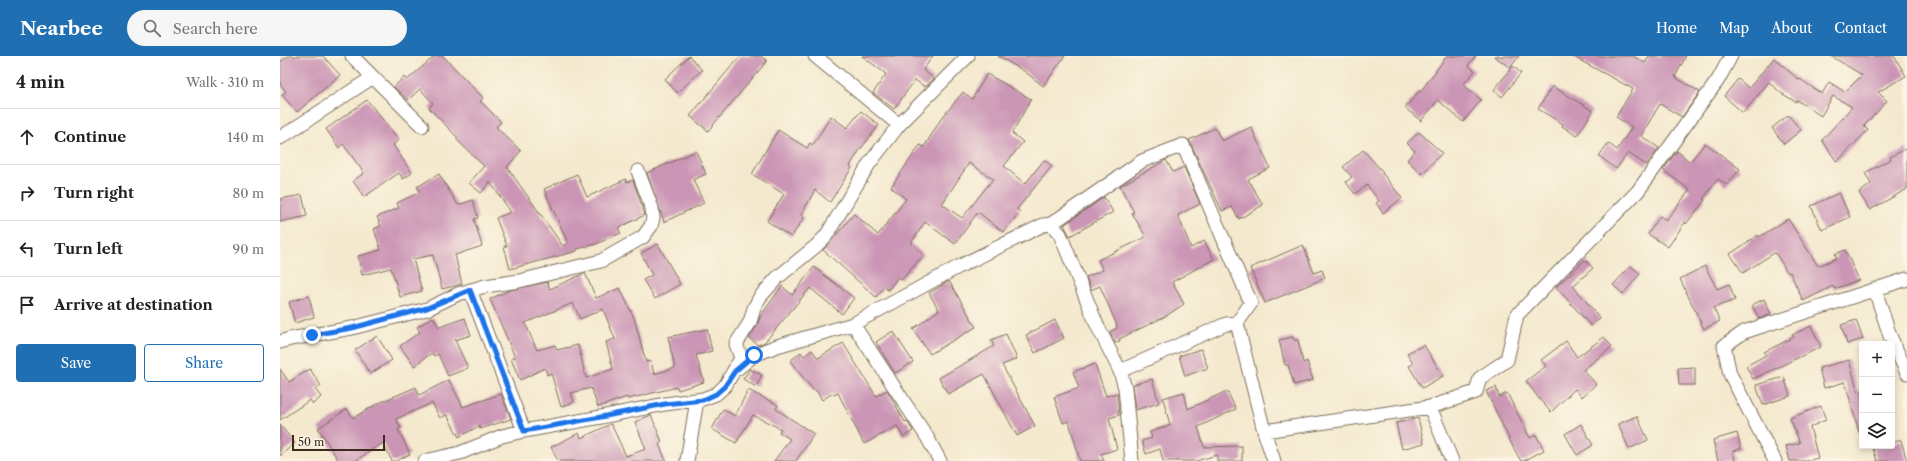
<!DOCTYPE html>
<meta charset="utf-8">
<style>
:root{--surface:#fff;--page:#f6f6f6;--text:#222;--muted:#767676;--line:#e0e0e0;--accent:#1f6fb2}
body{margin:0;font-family:"Libre Caslon Text",serif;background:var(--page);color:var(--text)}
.controls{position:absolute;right:12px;bottom:12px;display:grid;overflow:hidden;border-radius:4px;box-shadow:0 2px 6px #0003}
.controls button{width:36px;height:36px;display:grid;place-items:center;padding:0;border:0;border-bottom:1px solid var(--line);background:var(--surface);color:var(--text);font:20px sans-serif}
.scale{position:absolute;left:12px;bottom:10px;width:93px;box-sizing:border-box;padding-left:4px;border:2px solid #3b2a1e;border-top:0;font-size:11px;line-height:14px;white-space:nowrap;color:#3b2a1e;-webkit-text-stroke:3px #fcf5e5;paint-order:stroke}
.stop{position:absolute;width:12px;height:12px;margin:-9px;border:3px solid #1a73e8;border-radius:50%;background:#fff}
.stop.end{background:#1a73e8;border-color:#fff;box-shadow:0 1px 4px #0008}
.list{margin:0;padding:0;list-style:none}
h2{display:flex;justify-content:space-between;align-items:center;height:52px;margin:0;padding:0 16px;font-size:17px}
h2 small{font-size:13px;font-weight:400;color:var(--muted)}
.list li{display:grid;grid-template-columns:26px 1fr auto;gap:12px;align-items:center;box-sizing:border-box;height:56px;padding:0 16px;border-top:1px solid var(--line)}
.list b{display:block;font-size:15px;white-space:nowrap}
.list em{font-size:13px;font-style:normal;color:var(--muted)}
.actions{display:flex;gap:8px;padding:12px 16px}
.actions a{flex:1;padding:9px 0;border:1px solid var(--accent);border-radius:4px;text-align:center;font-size:14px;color:var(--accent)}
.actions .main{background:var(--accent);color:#fff}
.icon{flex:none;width:22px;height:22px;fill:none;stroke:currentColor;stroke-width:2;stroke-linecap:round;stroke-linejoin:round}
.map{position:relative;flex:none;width:1627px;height:405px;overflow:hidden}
header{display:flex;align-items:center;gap:24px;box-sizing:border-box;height:56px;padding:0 20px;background:var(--accent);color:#fff}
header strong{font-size:19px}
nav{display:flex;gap:22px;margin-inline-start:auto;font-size:14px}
.search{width:280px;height:36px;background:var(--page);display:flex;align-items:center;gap:10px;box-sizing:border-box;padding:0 14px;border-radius:22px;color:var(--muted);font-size:15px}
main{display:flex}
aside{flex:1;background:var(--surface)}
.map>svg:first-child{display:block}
.building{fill:#cb95b5;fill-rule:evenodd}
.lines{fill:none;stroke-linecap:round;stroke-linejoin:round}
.street-casing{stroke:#7c6d5c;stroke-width:15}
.street{stroke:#fff;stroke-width:13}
.route{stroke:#1a73e8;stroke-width:5}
</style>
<header>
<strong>Nearbee</strong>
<div class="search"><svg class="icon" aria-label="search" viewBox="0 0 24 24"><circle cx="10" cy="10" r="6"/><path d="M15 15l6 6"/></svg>Search here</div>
<nav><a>Home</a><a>Map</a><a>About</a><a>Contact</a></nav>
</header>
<main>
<aside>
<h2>4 min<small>Walk · 310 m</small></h2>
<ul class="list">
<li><svg class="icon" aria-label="ahead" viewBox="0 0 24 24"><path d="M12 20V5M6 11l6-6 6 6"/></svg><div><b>Continue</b></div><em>140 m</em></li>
<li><svg class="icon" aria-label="right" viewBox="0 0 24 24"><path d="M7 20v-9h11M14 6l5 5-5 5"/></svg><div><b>Turn right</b></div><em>80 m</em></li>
<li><svg class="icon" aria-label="left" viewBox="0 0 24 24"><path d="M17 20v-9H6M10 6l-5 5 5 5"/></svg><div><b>Turn left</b></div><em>90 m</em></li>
<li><svg class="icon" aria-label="arrive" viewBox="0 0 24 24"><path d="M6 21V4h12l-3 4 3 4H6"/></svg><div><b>Arrive at destination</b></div></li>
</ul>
<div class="actions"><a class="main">Save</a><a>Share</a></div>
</aside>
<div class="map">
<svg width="1627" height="405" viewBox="0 0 1627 405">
<rect width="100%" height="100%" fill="#fcf5e5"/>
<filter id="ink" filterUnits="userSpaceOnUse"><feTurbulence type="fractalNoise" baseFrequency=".025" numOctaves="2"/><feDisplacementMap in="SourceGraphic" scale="8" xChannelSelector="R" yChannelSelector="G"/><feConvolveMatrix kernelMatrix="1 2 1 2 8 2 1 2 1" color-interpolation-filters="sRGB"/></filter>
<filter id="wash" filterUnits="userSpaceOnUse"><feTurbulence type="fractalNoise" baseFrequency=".012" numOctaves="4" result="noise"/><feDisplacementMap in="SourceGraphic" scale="16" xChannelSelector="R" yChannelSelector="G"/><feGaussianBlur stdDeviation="0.9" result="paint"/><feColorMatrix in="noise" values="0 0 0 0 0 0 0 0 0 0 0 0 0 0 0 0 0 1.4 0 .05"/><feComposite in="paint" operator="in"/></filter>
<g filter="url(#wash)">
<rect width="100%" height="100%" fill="#f4e9ce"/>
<g id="blocks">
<path class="building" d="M8 0H43L60 19 17 56 2 39 6 36 0 28V6Z
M155 0H163L203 42 200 45 221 66 216 71 241 95 227 111 283 190 288 187 264 133 297 118 307 141 346 123 347 126 353 124 365 159 338 172 341 177 316 188 297 193V195L230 213 224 190H227L216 162 231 156 210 126 201 137 189 127 204 110 176 83 178 82 149 52 153 47 140 33 128 44 114 31 124 21 127 24Z
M409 0 422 14 397 37 385 23Z
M460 0H481L487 5 428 75 410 60Z
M582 0H653L643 14 654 23 645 31 635 24 614 53 593 37 606 18Z
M718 0H785L763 30 744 15Z
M1167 0H1196L1188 9 1195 15 1183 28 1201 44 1183 66 1158 44 1141 65 1125 52 1139 35 1140 36Z
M1214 0H1239L1230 12Z
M1292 0H1353L1365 7 1369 0H1406L1395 21 1420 36 1402 61 1380 48 1361 80 1379 92 1366 109 1348 97 1336 113 1319 100 1328 87 1337 94 1352 71 1336 61 1353 33Z
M1551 0H1614L1626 20 1598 36 1607 45 1584 70 1588 74 1557 106 1542 84 1572 51 1553 40 1541 60 1517 44 1516 46 1501 37 1489 26 1463 57 1444 40 1458 23 1469 32 1494 2 1519 24 1520 23 1542 38 1549 26 1565 36 1582 19Z
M1233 10 1241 17 1222 41 1214 34Z
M707 18 751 43 732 77 743 86 724 110 745 128 764 104 772 110 737 153 740 156 723 176 698 156 675 188 645 166 631 187 644 199 621 224 618 221 608 234 604 231 596 241 543 194 574 158 598 179 626 143 611 131 640 89 644 91 661 63 683 36 692 43ZM689 107 713 123 682 162 662 148Z
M1272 30 1313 55 1297 80 1282 70 1283 68 1258 53Z
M87 44 119 84 113 89 132 117 123 123 119 117 84 141 73 125 84 117 63 88 59 92 46 73Z
M581 55 599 69 579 95 570 110 572 112 550 146 535 134 521 159 524 162 511 181 487 165 504 138 472 118 498 74 527 92 530 87 533 89 551 60 567 72Z
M1508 59 1521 74 1504 88 1492 72Z
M971 71 990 112 968 123 983 149 959 163 952 151 942 155 909 84 935 72 942 85Z
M1139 76 1162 97 1142 118 1127 104 1135 95 1127 87Z
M1425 87 1460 113 1447 129 1438 123 1423 143 1425 144 1406 168 1405 166 1388 191 1368 178 1380 160 1386 164 1410 134 1383 114 1397 95 1410 106Z
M1627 92V133L1590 154 1579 137 1591 128 1585 117 1611 103 1610 101Z
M1083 94 1103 116 1102 117 1122 142 1103 157 1096 147 1099 145 1087 129 1075 138 1066 126 1072 121 1063 111Z
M416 95 426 118 413 124 424 147 384 166 367 117Z
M886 104 893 116 904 111 920 148 898 159 911 192 924 185 934 203 892 226 904 248 886 260 839 283 840 285 835 287 830 276 837 272 836 267 820 230 811 234 806 221 823 214 818 204 866 181 852 157 854 156 840 130Z
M159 118 178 149 193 144 198 162 194 163 202 190 175 199 182 228 162 233 153 199 133 203 142 235 120 241 111 212 82 219 78 200 101 194 94 173 101 170 97 161 119 152 117 147 140 136 137 131Z
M1559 137 1570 161 1542 174 1531 150Z
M22 139 27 160 0 166V143Z
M824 141 833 156 790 180 784 169Z
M1508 163 1538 210 1557 202 1555 198 1565 194 1579 224 1554 233 1553 230 1523 245 1510 216 1508 217 1496 198 1494 197 1463 217 1450 198 1478 179 1479 181Z
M378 188 400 228 375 243 363 224 372 219 361 197Z
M1023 189 1034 217 1042 214 1045 222 985 247 970 212Z
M1305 204 1313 212 1293 230 1320 262 1311 270 1276 231Z
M1351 210 1360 218 1343 238 1333 229Z
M1425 210 1437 233 1449 228 1455 244 1433 252 1440 265 1424 273 1400 223Z
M534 211 574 242 562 258 530 232 485 286 478 289 469 282 477 270 480 261 502 230 512 239Z
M305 217 316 242 340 232 354 262 366 306 371 305 374 318 395 312 388 281 427 273 432 295 416 299 424 326 398 334 397 331 348 343 347 341 318 351 311 332 291 337 294 346 281 351 271 317 267 319 265 312 240 324 231 303 235 301 210 243 230 234 267 226 270 233ZM293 247 300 263 323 253 335 283 326 286 333 313 306 322 298 289 277 294 275 289 257 294 245 267Z
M669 225 696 271 650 298 633 273 659 254 649 237Z
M29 240 34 261 15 267 9 246Z
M1484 243 1491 258 1479 263 1472 249Z
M153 261 159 271 185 262 191 279 175 284 188 312 168 320 158 298 154 300 152 297 134 310 120 290 140 276 137 271Z
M775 264 784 282 755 297 746 279Z
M1576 264 1583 283 1567 288 1561 269Z
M1531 270 1541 291 1473 323 1466 310 1486 299 1484 296 1514 281 1512 279Z
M613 275 633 306 615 317 596 286Z
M726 278 737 303 722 309 755 370 737 380 704 318 668 338 659 322 714 290 711 284Z
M97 280 112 304 90 318 75 294Z
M1013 281 1014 284H1018L1023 307 1027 305 1033 324 1014 329 1008 309H1005L999 284Z
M1324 281 1332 291 1303 314 1316 328 1302 341 1295 333 1271 356 1260 344 1246 325 1266 310 1261 304 1286 285 1297 301Z
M563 287 596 340 607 334 625 366 627 365 633 375 623 381 617 370 584 388 558 337 554 339 553 337 542 344 536 334 534 335 510 305 521 296 524 300 532 294 538 302Z
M1144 289 1163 320 1142 332 1129 310 1133 308 1127 297Z
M921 293 928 312 905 320 899 300Z
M1569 304 1578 336 1582 335V376H1579L1565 326 1544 332 1539 312Z
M815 308 826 340 837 337 839 359 829 362 837 393 821 398 824 405H800L789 365 783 367 774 341 799 332 793 316Z
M1415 311V329H1399L1398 312Z
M0 313 9 326 30 313 41 330 35 333 41 341 33 348 30 344 0 364Z
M470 313 482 319 476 331 463 323Z
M1504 321 1510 340 1483 349 1476 329Z
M872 323 879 347 855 354 852 329Z
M169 324 183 351 221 338 231 363 200 373 199 370 179 381 167 359 160 362 152 347 116 363 121 372 118 373 130 398 116 405H112L103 387 75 405H59L38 372 67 353 73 362 99 347 136 331 139 339Z
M1216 331 1219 341 1227 337 1250 382 1256 379 1264 394 1244 405H1241L1233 391 1206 335Z
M468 334 498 349 496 353 534 378 516 405H494L510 383 499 376 501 373 473 359 456 387 432 373 443 353 455 360Z
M947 335 956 353 918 371 924 391 962 390V405H937V399L916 405H883L880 393 866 398 862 385 872 382 870 376 890 369 883 342 904 336 908 353Z
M1541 350 1546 364 1530 371 1538 402 1526 405H1510L1506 390 1520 387 1510 362Z
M371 359 382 386 379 388 386 405H278L271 391 299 377 301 382 331 368 346 400 366 393 355 366Z
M1357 360 1368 384 1349 393 1338 368Z
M1138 362 1144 387 1122 393 1116 367Z
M1301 368 1313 389 1297 399 1285 378Z
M0 369 15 387 0 400Z
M1457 377 1461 393 1453 395 1455 405H1438L1433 384Z
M1621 384 1627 405H1597L1593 392 1612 390V387Z"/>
</g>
</g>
<g filter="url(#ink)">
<use href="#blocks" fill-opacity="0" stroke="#7c6d5c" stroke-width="1"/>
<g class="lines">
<defs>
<path id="street" d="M72 0 142 70
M535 0 619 69
M0 82 93 21
M771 168 862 105 903 89 971 247 957 267 984 375 994 405
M190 234 244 375
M1595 234 1610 280 1627 317
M573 268 647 381 660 405
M0 286 10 283 72 272 147 253 178 238 205 230 239 225 321 205 363 181 371 170 373 162 372 152 358 115
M457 313 474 299 497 290 573 268 680 210 763 169 771 168 780 178 817 269 840 315 845 332 852 405
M840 315 946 268 957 267
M1150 351 1172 405
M984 375 1150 351 1196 336 1200 322 1227 304 1237 259 1358 135 1438 24 1451 0
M145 405 180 397 222 380 244 375 321 361 385 348 423 343 436 338 445 330 461 302 456 288 470 266 474 252 480 241 497 222 536 190 546 180 589 108 619 69 688 0
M407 405 417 344
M1495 405 1450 318 1444 290 1464 276 1627 223"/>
</defs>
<use href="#street" class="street-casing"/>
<use href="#street" class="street"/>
</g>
</g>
<g class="lines" filter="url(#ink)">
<path class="route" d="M32 279 72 272 147 252 190 234 244 375 321 361 385 348 423 344 436 338 445 330 455 315 474 299"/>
</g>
</svg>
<div class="controls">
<button>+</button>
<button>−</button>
<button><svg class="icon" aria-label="layers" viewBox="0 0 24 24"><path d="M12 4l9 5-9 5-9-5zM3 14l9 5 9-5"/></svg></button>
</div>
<div class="scale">50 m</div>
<div class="stop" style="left:474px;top:299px"></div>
<div class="stop end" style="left:32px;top:279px"></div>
</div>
</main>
